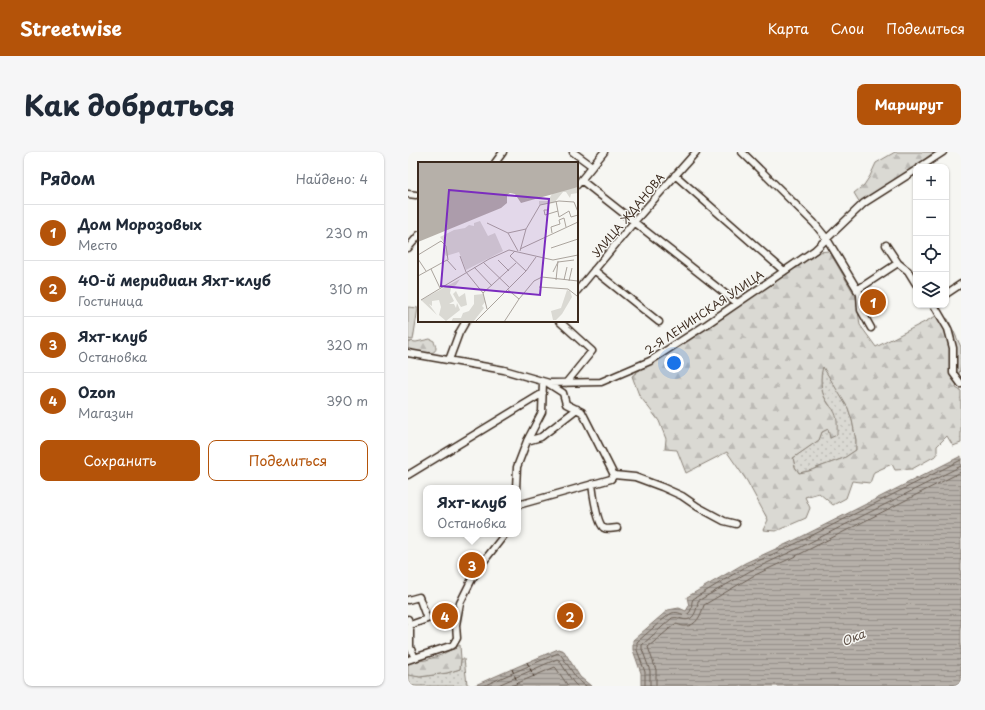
<!DOCTYPE html>
<html lang="ru">
<meta charset="utf-8">
<style>
:root{--surface:#fff;--page:#f6f6f7;--text:#1f2937;--muted:#747a83;--line:#e0e1e3;--accent:#b45309}
body{margin:0;font-family:"Playpen Sans",sans-serif;background:var(--page);color:var(--text)}
.controls{position:absolute;right:12px;top:12px;display:grid;overflow:hidden;border-radius:8px;box-shadow:0 1px 3px #0004}
.controls button{width:36px;height:36px;display:grid;place-items:center;padding:0;border:0;border-bottom:1px solid var(--line);background:var(--surface);color:var(--text);font:20px sans-serif}
.you{position:absolute;left:266px;top:211px;width:14px;height:14px;margin:-10px;border:3px solid #fff;border-radius:50%;background:#1a73e8;box-shadow:0 0 0 6px #1a73e833}
.badge{display:grid;place-items:center;width:26px;height:26px;border-radius:50%;background:var(--accent);color:#fff;font-size:13px;font-weight:700}
.pin{position:absolute;translate:-50% -50%;border:2px solid #fff;box-shadow:0 1px 4px #0006}
.popup{position:absolute;left:15px;top:333px;width:98px;height:52px;box-sizing:border-box;display:grid;place-content:center;border-radius:8px;background:var(--surface);filter:drop-shadow(0 1px 3px #0005);font-size:13px;white-space:nowrap;color:var(--muted)}
.popup b{font-size:15px;color:var(--text)}
.popup::after{content:'';position:absolute;left:50%;top:100%;margin-left:-8px;border:8px solid transparent;border-top-color:var(--surface)}
.list{margin:0;padding:0;list-style:none}
h2{display:flex;justify-content:space-between;align-items:center;height:52px;margin:0;padding:0 16px;font-size:17px}
h2 small{font-size:13px;font-weight:400;color:var(--muted)}
.list li{display:grid;grid-template-columns:26px 1fr auto;gap:12px;align-items:center;box-sizing:border-box;height:56px;padding:0 16px;border-top:1px solid var(--line)}
.list b{display:block;font-size:15px;white-space:nowrap}
.list p{margin:0;font-size:13px;white-space:nowrap;color:var(--muted)}
.list em{font-size:13px;font-style:normal;color:var(--muted)}
.actions{display:flex;gap:8px;padding:12px 16px}
.actions a{flex:1;padding:9px 0;border:1px solid var(--accent);border-radius:8px;text-align:center;font-size:14px;color:var(--accent)}
.actions .main{background:var(--accent);color:#fff}
.icon{flex:none;width:22px;height:22px;fill:none;stroke:currentColor;stroke-width:2;stroke-linecap:round;stroke-linejoin:round}
.map{position:relative;flex:none;width:553px;height:534px;overflow:hidden;border-radius:8px}
header{display:flex;align-items:center;gap:24px;box-sizing:border-box;height:56px;padding:0 20px;background:var(--accent);color:#fff}
header strong{font-size:19px}
nav{display:flex;gap:22px;margin-inline-start:auto;font-size:14px}
.intro{display:flex;align-items:center;justify-content:space-between;box-sizing:border-box;height:96px;padding:0 24px}
h1{margin:0;font-size:28px}
.button{padding:10px 18px;border-radius:8px;background:var(--accent);color:#fff;font-size:14px;font-weight:700}
main{display:flex;gap:24px;padding:0 24px}
aside{flex:1;background:var(--surface);border-radius:8px;box-shadow:0 1px 3px #0004}
.map>svg:first-child{display:block}
.grass{fill:url(#grass-dots);stroke:#8a8278}
.forest{fill:url(#forest-firs);stroke:#8a8278;fill-rule:evenodd}
.garden{fill:#dad9d3;stroke:#8a8278}
.water{fill:url(#water-rules);stroke:#857a71}
.lines{fill:none;stroke-linecap:round;stroke-linejoin:round}
.shore{stroke:#6c6056;stroke-width:1}
.minor-casing{stroke:#3b2a1e;stroke-width:9}
.path{stroke:#3b2a1e;stroke-width:1;stroke-dasharray:4 3;stroke-linecap:butt}
.minor{stroke:#f6f6f2;stroke-width:6}
.labels{text-anchor:middle;dominant-baseline:central;stroke-width:3;stroke-linejoin:round;paint-order:stroke}
.street-label{font-size:11px;fill:#3b2a1e;stroke:#f6f6f2}
.water-label{font-size:12px;font-style:italic;fill:#605248;stroke:#f6f6f2}
.inset-road{fill:none;stroke:#aba49d;stroke-width:1}
.view{fill:#7b2cbf;fill-opacity:0.15;stroke:#7b2cbf;stroke-width:2}
.inset-edge{fill:none;stroke:#3b2a1e;stroke-width:2}
</style>
<header>
<strong>Streetwise</strong>
<nav><a>Карта</a><a>Слои</a><a>Поделиться</a></nav>
</header>
<div class="intro"><h1>Как добраться</h1><a class="button">Маршрут</a></div>
<main>
<aside>
<h2>Рядом<small>Найдено: 4</small></h2>
<ul class="list">
<li><span class="badge">1</span><div><b>Дом Морозовых</b><p>Место</p></div><em>230 m</em></li>
<li><span class="badge">2</span><div><b>40-й меридиан Яхт-клуб</b><p>Гостиница</p></div><em>310 m</em></li>
<li><span class="badge">3</span><div><b>Яхт-клуб</b><p>Остановка</p></div><em>320 m</em></li>
<li><span class="badge">4</span><div><b>Ozon</b><p>Магазин</p></div><em>390 m</em></li>
</ul>
<div class="actions"><a class="main">Сохранить</a><a>Поделиться</a></div>
</aside>
<div class="map">
<svg width="553" height="534" viewBox="0 0 553 534">
<defs>
<pattern id="grass-dots" width="8" height="8" patternUnits="userSpaceOnUse"><rect width="8" height="8" fill="#dad9d3"/><path d="M2 2h.1M6 6h.1" fill="none" stroke="#bcbab5" stroke-width="1.8" stroke-linecap="round"/></pattern>
<pattern id="forest-firs" width="22" height="20" patternUnits="userSpaceOnUse"><rect width="22" height="20" fill="#dad9d3"/><path d="M5 1l3.5 6h-7zM16 11l3.5 6h-7z" fill="#bcbab5"/></pattern>
<pattern id="water-rules" width="6" height="5" patternUnits="userSpaceOnUse"><rect width="6" height="5" fill="#b6b0a9"/><path d="M0 2.5h6" fill="none" stroke="#958f89"/></pattern>
</defs>
<rect width="100%" height="100%" fill="#f6f6f2"/>
<filter id="ink" filterUnits="userSpaceOnUse"><feTurbulence type="fractalNoise" baseFrequency=".025" numOctaves="2"/><feDisplacementMap in="SourceGraphic" scale="8" xChannelSelector="R" yChannelSelector="G"/><feConvolveMatrix kernelMatrix="1 2 1 2 8 2 1 2 1" color-interpolation-filters="sRGB"/></filter>
<g filter="url(#ink)">
<path class="grass" d="M415 214 440 256 444 268 448 288V298L436 306 414 314 401 319 391 321 387 315 385 306 411 288 414 280 420 277 421 252C412 242 411 227 415 214Z
M53 507H56L59 532 63 534H0V522L12 525 39 521 52 517Z"/>
<path class="forest" d="M487 0H526L496 23 452 51 446 41 456 33 462 24 468 11Z
M421 99 448 145 452 173 468 195 530 163 540 167 553 195V212L548 236 553 239V291L545 294 539 284 529 294V303L504 317 487 318 484 312 466 320 462 331 444 329 438 346 425 353 411 341 397 345 402 356 398 366 368 379 355 378 360 368 339 329 319 300 278 321 269 298 257 297 258 287 251 269 231 243 224 224 233 217 411 100ZM415 215 440 256 444 268 448 288V298L436 306 414 314 401 319 391 321 387 315 385 306 411 288 414 280 420 277 422 286 429 283C429 276 430 268 427 261 425 256 420 253 418 248 412 239 412 224 415 215Z
M22 187 26 189C26 190 28 195 28 196 28 205 6 200 0 199V189L8 190Z
M52 493 53 507 52 517 39 521 12 525 0 523V500L4 499 3 510 18 508 33 503Z"/>
<path class="garden" d="M0 155 10 156 5 188 0 187Z"/>
<path class="water" d="M553 304V534H233V521L225 498V488L260 458 271 456 278 459 281 454 279 445 337 411 387 388Z
M150 497 156 499 172 525 183 534H65Z"/>
<g class="lines">
<path class="shore" d="M75 534 150 501 153 503 169 527 178 534
M88 534 149 507 151 508 165 530 169 534
M103 534 147 515 148 516 160 534
M237 534V520L229 498V490C235 485 259 463 264 461 272 459 273 464 280 462 286 456 282 453 285 447L339 414 389 391 553 308
M242 534V519L234 497V493L264 466C269 465 270 466 274 467 286 471 289 457 290 449L342 419 391 396 553 314
M248 534V518L240 495 267 472C270 472 273 474 276 474 289 475 293 462 296 453L345 424 394 401 553 320"/>
<defs>
<path id="minor" d="M165 0 184 14
M334 0 406 71 419 87 452 142 453 158 463 176
M87 11 95 0
M512 15 535 0
M267 23 376 119
M173 28 329 151
M169 33 196 0
M0 42 8 43
M478 93 490 111 500 119 508 132
M0 96 11 83
M186 118 251 170
M449 138 490 111
M169 139 226 70 288 0
M538 142 553 132
M526 153 540 177 545 196V221L553 232
M151 169 184 199 158 231
M0 201 96 218 141 231 193 230 242 209 299 172 407 98 456 51 508 18
M41 208 51 181 58 169
M141 232 155 241 158 252 174 260 206 323
M119 289 133 285 169 257
M0 323 135 241
M184 332C185 340 189 372 196 376 199 378 205 376 209 376
M108 336 109 315 119 289 134 260 135 230
M110 353 203 327 206 323 227 325 254 335 274 344 290 355 316 369 328 372
M0 448 11 445 19 467 2 473
M0 467 2 473V495L7 506
M0 508 45 493 49 486 48 473 52 451 64 427 76 409 97 382"/>
</defs>
<use href="#minor" class="minor-casing"/>
<path class="path" d="M33 171V169
M119 510 126 525
M104 517 110 532"/>
<use href="#minor" class="minor"/>
</g>
</g>
<g class="labels">
<g class="street-label">
<text transform="translate(220 63) rotate(-50)">УЛИЦА ЖДАНОВА</text>
<text transform="translate(296 160) rotate(-34)">2-Я ЛЕНИНСКАЯ УЛИЦА</text>
</g>
<g class="water-label">
<text transform="translate(445 485) rotate(-22)">Ока</text>
</g>
</g>
<g transform="translate(10 10)">
<rect width="160" height="160" fill="#f6f6f2"/>
<path d="M160 25V31L153 32 152 36 148 30H145L136 41 121 43V39H130L135 30ZM62 59 70 74 77 71 85 89 48 108 41 90 28 94 25 88 27 82 22 75 36 68 47 66 51 63 56 64V61ZM42 117 38 123 33 126 32 131 36 139 31 142H36L38 146 39 141 42 148 28 159 21 153 23 145 21 138 14 139V144L11 142 19 153 3 138ZM65 132 67 140 64 144 66 146 55 160H33L35 156H43L45 151 51 149 56 142V133Z" fill="#dad9d3"/>
<path d="M149 128 152 129 154 135 144 152 138 158H135L133 149 143 146ZM38 129 41 135 47 131 49 143 43 145 39 139 35 132Z" fill="#dad9d3"/>
<path d="M0 0H160V25L103 41 97 32 92 31 89 33V41L83 46 0 80Z" fill="#b6b0a9"/>
<path class="inset-road" d="M138 39 141 55 151 49 153 55 160 53M129 48H126L127 53 140 49M69 61 90 71 108 67M90 71 100 89M134 71 133 65 142 62 141 58 146 56 148 65M133 86 160 77M102 87 160 60M97 89 92 94 108 109M102 89 108 67 122 43 141 39 156 40 160 50M0 93 23 79 28 84 30 98M42 94 48 110 65 131 69 147M0 97 8 109M80 98 91 109M65 100 91 125M56 105 74 124M13 107 22 126M135 110 140 100 156 98M0 114 29 98 38 108M138 118 140 99M146 118 149 105M151 119 154 106M121 125 150 127 159 134M89 127 101 137M65 131 98 101M3 138 71 97 91 88 135 98 160 93M57 160 108 109 118 95M86 160 101 137 116 119 124 115 160 119"/>
<path class="view" d="M31 28 131 37 122 133 23 124Z"/>
<rect width="160" height="160" class="inset-edge"/>
</g>
</svg>
<div class="controls">
<button>+</button>
<button>−</button>
<button><svg class="icon" aria-label="locate" viewBox="0 0 24 24"><circle cx="12" cy="12" r="6"/><path d="M12 2v4M12 18v4M2 12h4M18 12h4"/></svg></button>
<button><svg class="icon" aria-label="layers" viewBox="0 0 24 24"><path d="M12 4l9 5-9 5-9-5zM3 14l9 5 9-5"/></svg></button>
</div>
<div class="you"></div>
<div class="pin badge" style="left:465px;top:150px">1</div>
<div class="pin badge" style="left:162px;top:464px">2</div>
<div class="pin badge" style="left:64px;top:413px">3</div>
<div class="popup"><b>Яхт-клуб</b>Остановка</div>
<div class="pin badge" style="left:37px;top:464px">4</div>
</div>
</main>
